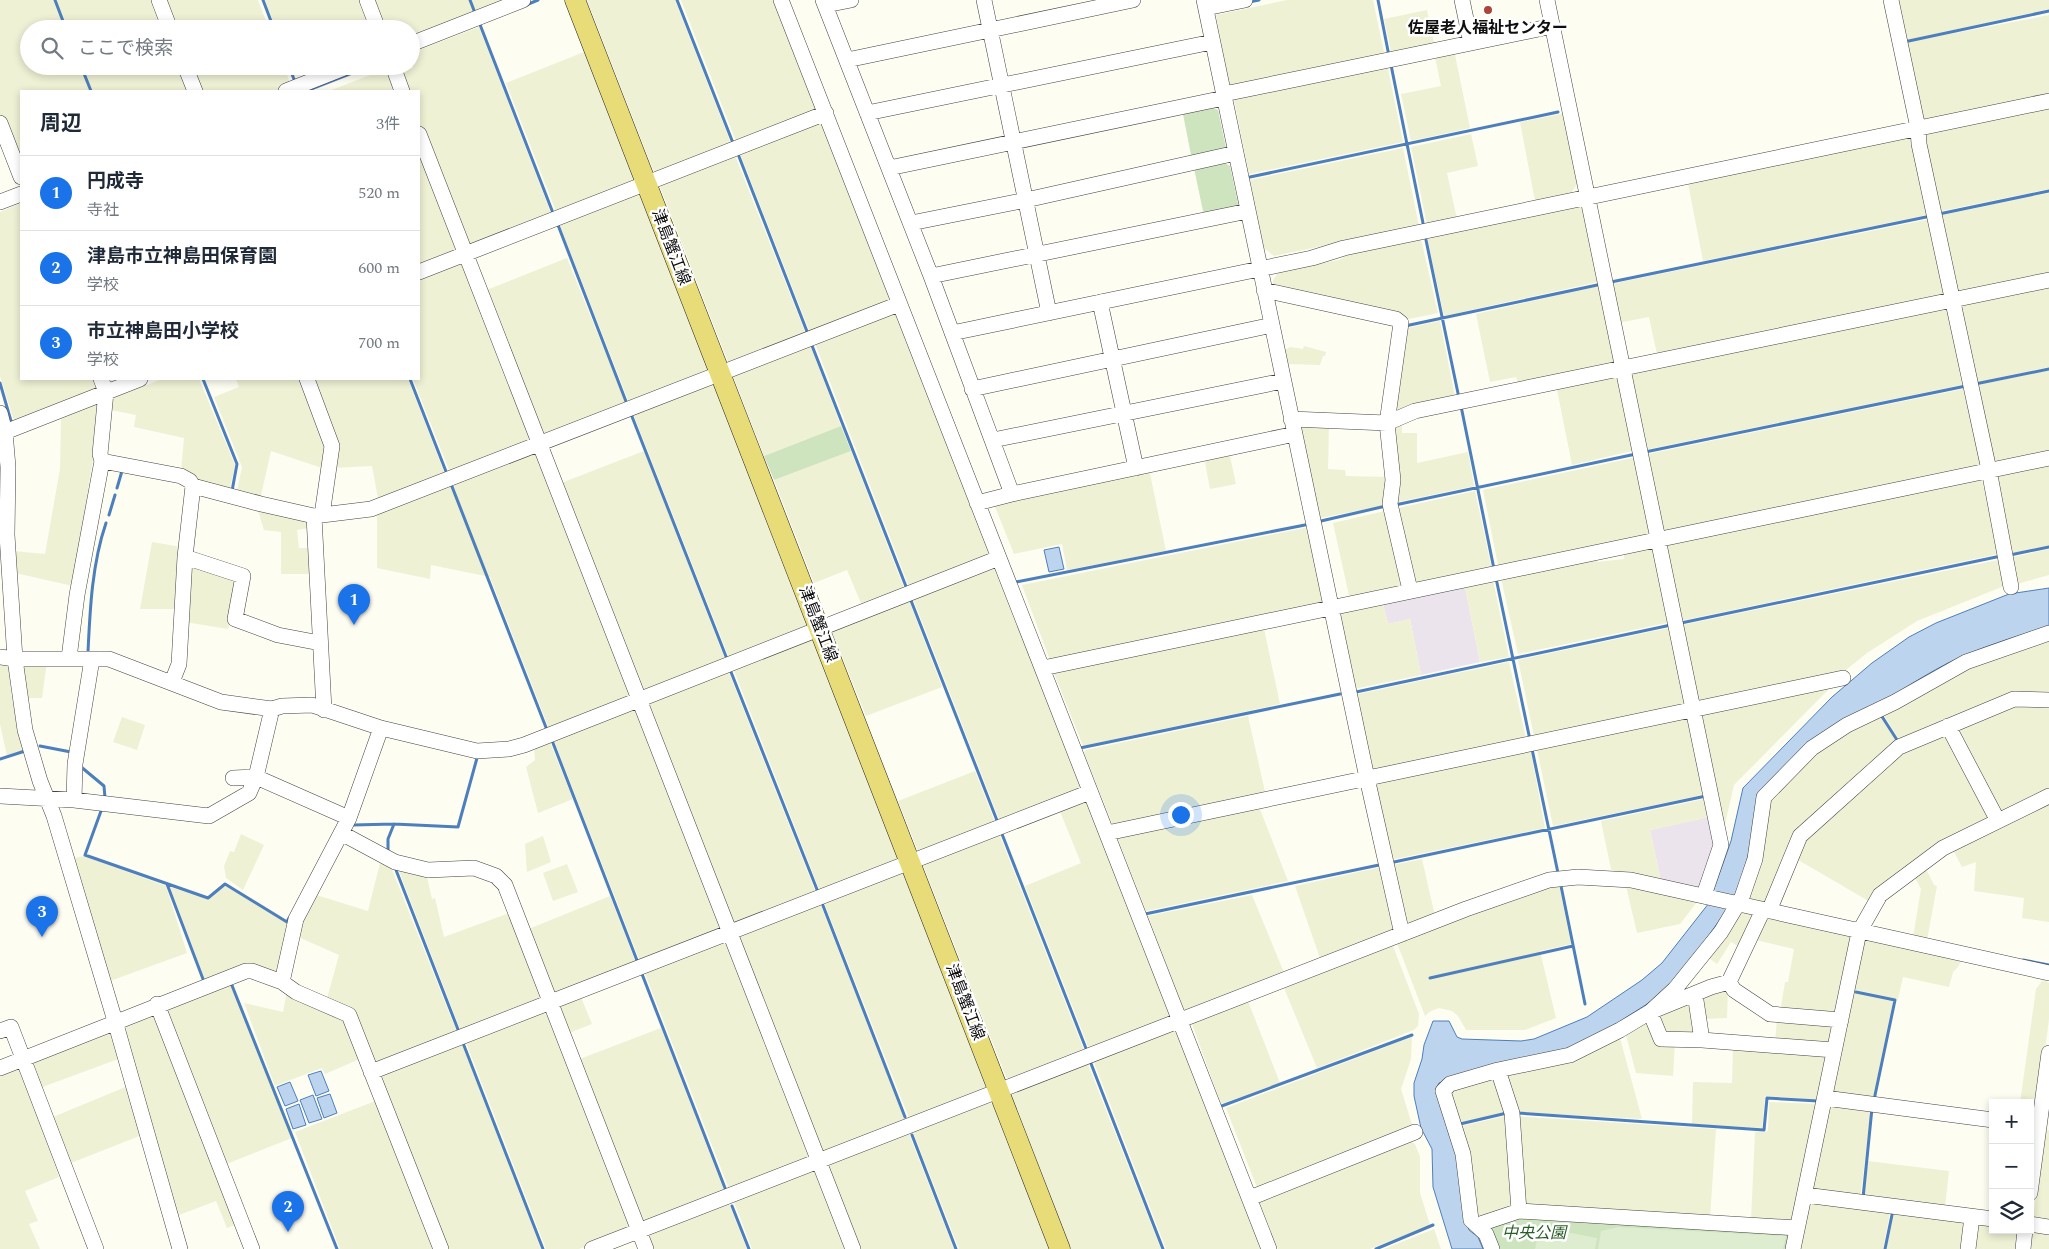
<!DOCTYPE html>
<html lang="ja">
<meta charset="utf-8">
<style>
:root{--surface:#fff;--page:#f2f2f3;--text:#1f2937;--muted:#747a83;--line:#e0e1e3;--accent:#1a73e8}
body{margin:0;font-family:Spectral,"Noto Sans JP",serif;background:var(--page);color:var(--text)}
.controls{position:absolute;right:15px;bottom:15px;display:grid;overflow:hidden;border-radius:0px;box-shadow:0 2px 8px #0003}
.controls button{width:45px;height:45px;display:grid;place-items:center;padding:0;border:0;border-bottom:1px solid var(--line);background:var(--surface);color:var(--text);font:25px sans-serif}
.you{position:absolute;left:1180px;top:814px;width:18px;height:18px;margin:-12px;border:4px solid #fff;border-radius:50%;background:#1a73e8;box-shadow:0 0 0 8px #1a73e833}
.badge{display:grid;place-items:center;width:32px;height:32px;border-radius:50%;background:var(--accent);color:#fff;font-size:16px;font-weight:700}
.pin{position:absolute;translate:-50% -41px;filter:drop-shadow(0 1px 2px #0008)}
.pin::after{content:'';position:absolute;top:26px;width:18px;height:15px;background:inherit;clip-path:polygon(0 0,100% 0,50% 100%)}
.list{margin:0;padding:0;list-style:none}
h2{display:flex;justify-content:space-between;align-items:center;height:65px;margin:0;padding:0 20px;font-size:21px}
h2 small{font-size:16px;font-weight:400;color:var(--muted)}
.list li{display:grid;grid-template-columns:32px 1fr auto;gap:15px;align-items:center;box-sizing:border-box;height:75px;padding:0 20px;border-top:1px solid var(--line)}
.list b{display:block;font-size:19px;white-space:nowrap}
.list p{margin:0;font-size:16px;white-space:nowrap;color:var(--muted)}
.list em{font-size:16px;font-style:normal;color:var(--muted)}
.icon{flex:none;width:28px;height:28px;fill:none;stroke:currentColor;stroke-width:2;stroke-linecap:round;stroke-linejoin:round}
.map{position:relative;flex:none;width:2049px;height:1249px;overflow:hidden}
.search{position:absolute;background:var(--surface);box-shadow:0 2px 8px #0003;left:20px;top:20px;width:400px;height:55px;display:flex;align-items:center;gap:12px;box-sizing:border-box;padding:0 18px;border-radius:28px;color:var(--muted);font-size:19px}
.panel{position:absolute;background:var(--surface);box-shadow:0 2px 8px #0003;left:20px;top:90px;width:400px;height:290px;border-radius:0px}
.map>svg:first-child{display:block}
.industrial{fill:#ece4ec}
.farmland{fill:#eff1d5}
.green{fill:#cde4bf}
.pitch{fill:#deecd0}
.water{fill:#bdd4ee;stroke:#4d7fbc}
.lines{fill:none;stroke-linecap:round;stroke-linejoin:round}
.stream{stroke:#4d7fbc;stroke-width:3}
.minor-casing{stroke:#424242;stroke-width:16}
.major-casing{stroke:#202020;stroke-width:21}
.minor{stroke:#fff;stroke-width:15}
.major{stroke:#e7dc78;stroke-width:20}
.poi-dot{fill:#ad4438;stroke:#fff;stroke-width:2}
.labels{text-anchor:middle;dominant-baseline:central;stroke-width:5;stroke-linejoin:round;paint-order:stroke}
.poi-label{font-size:16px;font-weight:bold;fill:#0f0f0f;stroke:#fff}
.street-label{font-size:16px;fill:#0f0f0f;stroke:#fff}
.park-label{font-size:16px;font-style:italic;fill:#2a5e27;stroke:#fff}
</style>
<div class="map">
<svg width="2049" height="1249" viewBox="0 0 2049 1249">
<rect width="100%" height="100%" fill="#fdfdf2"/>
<path class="industrial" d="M1464 582 1480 662 1421 675 1410 619 1388 624 1382 600Z
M1713 816 1718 839 1701 890 1661 881 1650 830Z"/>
<path class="farmland" d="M0 0H152L163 29H29V66H178L188 91H21V169L0 115Z
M163 0H258L269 29H174Z
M265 0H359L368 25 359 29H276Z
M369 0H516L411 39V29H380Z
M587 0H675L732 146 660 174 653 170Z
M681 0H776L817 107 815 113 737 144Z
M1287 0H1373L1385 57 1230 88 1216 15Z
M1894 0H2049V9L1903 41Z
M1427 10 1435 47 1392 56 1384 19Z
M2049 15V95L1923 122 1903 43Z
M479 27 552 216 465 251 419 125V91H406L400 73 413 68 411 53Z
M1454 50 1470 128 1411 141 1401 94 1441 86 1435 57Z
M584 52 633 179 631 185 557 214 506 83Z
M1387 64 1403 142 1249 174 1233 95Z
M188 66H284L291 86 278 91H198Z
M383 70 389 71 397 91H329Z
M2049 108V189L1937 212 1922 139 1925 134Z
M1566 113 1580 180 1571 193 1535 201 1520 122Z
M817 120 824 124 893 301 811 335 739 151Z
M1471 134 1478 166 1447 173 1457 219 1427 225 1411 147Z
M1910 137 1927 215 1703 261 1688 183Z
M1403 148 1419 226 1274 256 1264 248 1250 180Z
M419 151 457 254 419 269Z
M734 153 807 337 735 365 728 362 660 187 663 181Z
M635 192 639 194 708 370 705 376 630 405 559 223Z
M2049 193V278L1960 297 1938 216Z
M21 203V379H96L97 391 15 424 0 376V212Z
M1583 205 1602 281 1444 316 1427 237Z
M1930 219 1946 299 1658 359 1649 317 1618 323 1611 284Z
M1421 239 1438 313 1404 320 1273 284V280L1279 272 1339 260 1355 251Z
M567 258 627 406 539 442 484 291Z
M461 262 532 444 451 475 413 379H419V278Z
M2049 282V367L1973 383 1959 301Z
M1603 285 1619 362 1519 387 1516 377 1490 382 1476 314Z
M1946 304 1962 385 1644 450 1628 369Z
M890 312 895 314 994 555 910 589 814 341Z
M1440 321 1455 397 1391 415 1403 329Z
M809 342 841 426 764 456 733 376Z
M1304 346 1326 352 1325 356H1323L1320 365 1287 364 1285 350 1290 347 1303 349Z
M2049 370V456L1992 468 1973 386Z
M1617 372 1636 450 1572 465 1556 385Z
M162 379H199L235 465 229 492 202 485 181 472 184 438 134 427 136 415 111 410 113 398Z
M236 379H302L329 447 325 469 271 451 260 500 237 491 242 467 214 397 239 387Z
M312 379H408L446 477 379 504 372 466 333 468Z
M706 382 714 384 807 624 806 630 730 660 632 411Z
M1963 389 1981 468 1664 536 1648 454Z
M97 404 99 407 94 452 73 586 15 573 13 551 45 554 60 469 61 419Z
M1303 423 1329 424 1328 469 1345 470 1346 476 1388 477 1387 505 1320 518 1300 427Z
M1399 423 1402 425V433H1417V463L1468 452 1474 486 1393 503 1390 427Z
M534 450 633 694 550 731 490 577 431 565 430 579 377 568V510Z
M644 451 726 662 640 692 556 485Z
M851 451 905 591 863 608 847 570 814 583 774 480Z
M1229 452 1236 484 1210 489 1204 457Z
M1637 457 1654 534 1499 570 1483 490Z
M2049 461V546L2008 554 1993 472Z
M1149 469 1166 551 1067 570 1062 544 1014 554 994 504Z
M1981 475 1998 554 1680 621 1665 540Z
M1475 491 1492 570 1417 587 1394 509Z
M257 507 304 519 308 523 309 528 297 530 299 548H313L316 574H281V532L264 530Z
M1389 510 1406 585 1350 600 1333 523Z
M1309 527 1325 601 1321 607 1051 663 1022 585Z
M152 542 181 547 178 609H140Z
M1652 543 1671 622 1518 654 1500 574 1595 559 1597 562 1624 559V549Z
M2049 549V575L2017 584 2009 558Z
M1998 560 2004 586 1917 621 1867 653 1836 678 1698 707 1682 625Z
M188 566 239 577 228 629 185 622Z
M998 566 1084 785 1082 792 1001 824 912 596Z
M1492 575 1509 657 1480 662 1464 582Z
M908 598 942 687 866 716 832 632 835 626Z
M1383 603 1388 624 1410 619 1421 675 1354 689 1338 619 1343 612Z
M1263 624 1280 704 1083 746 1052 668Z
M1673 627 1690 705 1535 741 1518 660Z
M2049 637V698L2014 697 1902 744 1881 711 1930 683Z
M809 638 814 639 899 859 821 894 733 668Z
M0 662 9 665 11 693 23 752 7 756 0 724Z
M47 662 42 698H28L23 667 27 663Z
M1509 662 1527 743 1372 771 1354 695Z
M728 670 817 896 732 925 647 706 649 701Z
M1835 683 1734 785 1725 824H1721L1699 711Z
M2016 705H2049V792L2002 815 1953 731Z
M632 708 638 709 724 927 641 964 553 738Z
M1878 713 1899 745 1800 834 1769 904 1746 901 1764 804 1813 751Z
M1689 714 1707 794 1553 826 1536 745Z
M1248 716 1266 796 1114 828 1084 753 1086 750Z
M122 717 145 725 137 750 113 742Z
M1949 732 1992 816 1872 903 1793 857 1801 839 1904 751Z
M549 740 573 799 538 813 526 767 535 760 534 746Z
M1530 747 1545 828 1390 860 1374 785 1379 779Z
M975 771 996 825 918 851 898 801Z
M1709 798 1713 816 1650 830 1661 881 1617 873 1611 869 1601 821Z
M2049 800V922L2022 918 2024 898 1974 891 1976 862 1962 867 1952 848Z
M1084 801 1090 806 1173 1013 1171 1020 1090 1051 1025 886 1081 863 1059 809Z
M1258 804 1288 881 1146 911 1116 834Z
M998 831 1085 1053 1011 1081 1006 1077 923 865Z
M241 834 264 845 243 890 226 878 224 866 230 851 234 852Z
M543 836 551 862 527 872 525 844Z
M84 856 166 886 187 953 110 981 74 858Z
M1422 859 1435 916 1414 925 1405 920 1393 865Z
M380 863 391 867 458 1035 376 1065 350 1013 326 1002 339 955 296 936 313 894 368 911Z
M567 864 578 892 553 901 543 873Z
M1924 865 1934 885 1937 886 1927 940 1913 937 1921 889 1913 874Z
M397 866 426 873 432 899 435 898 444 937 512 912 544 996 462 1034Z
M1381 867 1394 926 1389 934 1321 961 1295 886Z
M898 871 903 873 986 1085 984 1089 909 1118 823 900Z
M1559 885 1571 944 1540 951 1556 1018 1525 1030H1466L1458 1016 1452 1011 1439 1008 1431 1011 1425 1016 1397 943 1495 902Z
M225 886 291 925 277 974 206 982 170 887 208 899Z
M1626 886 1697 902 1680 924 1637 933Z
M1252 895 1285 975 1185 1013 1148 916Z
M610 896 637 966 555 997 526 930Z
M819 901 905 1120 824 1152 819 1148 737 937Z
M1737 912 1758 914 1738 946 1731 942 1717 964 1706 956Z
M1763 917 1850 936 1853 944 1838 1016 1780 1013 1785 982H1788L1794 949 1752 939Z
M728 939 811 1151 808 1158 729 1189 644 971Z
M1865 939 1961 961 1958 967 1953 972 1949 987 1903 977 1898 999 1852 989Z
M1393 946 1419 1014 1418 1026 1414 1030 1317 1068 1284 988Z
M2043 980 2049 983V1019L2036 1120 2032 1123H2030V1103H2020L2036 989Z
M232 984 292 1138 224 1165 164 1011Z
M1728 988 1727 1018 1702 1019 1699 995Z
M287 991 341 1014 362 1058 325 1074 322 1068 275 1086 244 1003 283 1012Z
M1852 992 1893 1001 1872 1103 1830 1095Z
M580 995 592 1024 569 1033 558 1007Z
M1688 998 1698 1035 1665 1034 1656 1012Z
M1248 1001 1280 1083 1221 1104 1192 1024Z
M541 1011 547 1015 621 1196 630 1225 629 1230 579 1249H546L465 1040Z
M153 1012 237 1224 227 1228 216 1201 179 1215 124 1027 127 1021Z
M1649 1016 1675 1042 1673 1076 1636 1073 1625 1031Z
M1777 1018 1834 1022 1832 1043 1775 1044Z
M1173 1027 1180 1030 1265 1249H1166L1093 1060Z
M661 1028 724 1190 644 1222 638 1219 577 1060Z
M108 1031 113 1033 121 1058 37 1089 29 1062Z
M1412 1037 1411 1059 1401 1089 1413 1128 1258 1190 1226 1108Z
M1620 1038 1642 1119 1514 1112 1504 1074Z
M461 1042 541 1249H444L378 1078 380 1073Z
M1733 1046 1827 1053 1820 1100 1765 1096 1762 1128 1692 1124 1693 1082 1732 1083Z
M1087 1062 1161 1249H1071L1012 1096 1015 1091Z
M20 1068 59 1177 25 1191 38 1221 29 1224 40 1249H0V1072Z
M1493 1074 1509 1112 1457 1123 1450 1097 1452 1091Z
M128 1086 142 1135 71 1163 53 1117Z
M378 1100 436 1249H340L295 1132Z
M1769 1102 1819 1104 1796 1220 1790 1224 1751 1221 1755 1132H1766L1768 1130Z
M989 1103 994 1105 1049 1249H959L913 1132Z
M1829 1104 1871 1110 1860 1199 1811 1190Z
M1509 1115 1516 1204 1476 1218 1458 1127Z
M1514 1116 1716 1129 1710 1218 1524 1207Z
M2049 1130V1221L2033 1219 2044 1133Z
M909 1134 954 1249H858L827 1169 830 1164Z
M1410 1141 1415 1144 1420 1157V1193L1430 1225 1370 1249H1278L1257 1197Z
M1868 1161 1949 1171 1945 1207 1863 1197Z
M813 1171 820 1174 849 1249H752L734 1202Z
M1809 1201 1891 1208 1883 1249H1798Z
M729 1204 747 1249H650L647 1242 650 1235Z
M1895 1209 1964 1219 1965 1249H1886Z
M1977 1221 1993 1223V1230H2020L2018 1249H1974Z
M1434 1229 1441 1249H1384Z
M2035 1229 2049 1231V1249H2029L2031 1232Z"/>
<path class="green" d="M1212 107 1218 110 1226 148 1192 160 1183 114Z
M1221 161 1230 166 1238 204 1234 210 1204 216 1194 168Z
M841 426 851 451 774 480 764 456Z
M1519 1215 1789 1231V1249H1495L1489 1226Z"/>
<path class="pitch" d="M1540 1227 1597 1238 1595 1249H1535Z
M1618 1227 1786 1236 1783 1249H1598L1601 1231Z"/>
<path class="water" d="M1059 547 1064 569 1049 572 1044 550Z
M2049 588V626C2015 637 1980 647 1948 663 1881 698 1820 749 1759 794L1753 839 1736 897 1677 980 1658 997 1600 1034 1579 1044 1548 1055 1467 1073 1439 1083 1437 1087 1459 1160 1465 1216 1469 1230 1478 1237 1483 1249H1452L1433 1187 1432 1149 1421 1128 1414 1096V1083L1422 1059 1424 1045 1433 1021H1449L1457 1037 1462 1039 1521 1041 1534 1039 1587 1017 1642 980 1662 963 1709 903 1731 841 1743 788 1832 697 1872 663 1909 637 1936 623 2009 594Z
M321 1071 329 1091 316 1096 308 1075Z
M290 1082 298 1101 285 1106 277 1087Z
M330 1094 337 1113 324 1118 317 1098Z
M313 1095 322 1119 309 1123 300 1100Z
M299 1104 306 1125 293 1129 286 1109Z"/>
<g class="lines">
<path class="stream" d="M55 0 66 29
M263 0 274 29
M470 0 475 13
M677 0 733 143
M1378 0 1389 56
M1249 2 1259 0
M526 5 538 0
M479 22 553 213
M1904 42 2049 11
M1391 65 1423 223
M81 66 91 91
M289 66 295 82
M311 89 370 66
M738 154 808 334
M1250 177 1558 112
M1939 214 2049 191
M558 225 627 404
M1426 240 1459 398
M1611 282 1931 216
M1405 326 1602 284
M811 343 907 589
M203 379 237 464 232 491
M410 379 447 474
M0 383 11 421
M1975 384 2049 369
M1461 406 1494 569
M631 414 727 659
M1645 452 1966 386
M451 484 547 730
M117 488 122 471
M1395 505 1636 454
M109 515 115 495
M1321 521 1386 506
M2010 555 2049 547
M1496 578 1530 740
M1016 582 1305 525
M910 598 998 823
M1681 623 2001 556
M88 652C90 609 92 564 106 523
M731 672 818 892
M1356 692 1671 625
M1881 715 1899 743
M553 743 638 963
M40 746 71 752
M1080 748 1340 694
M1532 749 1558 873
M0 759 25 751
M80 766 104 786 105 798
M101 811 85 855 208 898 225 884 287 922 289 918
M353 825 394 824 458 827 477 758
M1002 834 1087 1051
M388 852V839L394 824
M1394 862 1706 796
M396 870 459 1032
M167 884 203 979
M1561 886 1585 1004
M822 903 905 1117
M1145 914 1379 865
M2023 960 2049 965
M642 974 725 1188
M1430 978 1573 946
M231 983 337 1249
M1856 992 1895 1000 1874 1100
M463 1043 543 1249
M1090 1061 1163 1249
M1219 1107 1412 1035
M1517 1113 1764 1130 1767 1098 1818 1101
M1460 1124 1507 1113
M912 1135 956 1249
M1863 1198 1872 1108
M732 1206 749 1249
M1376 1249 1433 1225
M1885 1249 1893 1210"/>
<defs>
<path id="minor" d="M159 0 170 29
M367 0 378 29
M781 0 1269 1249
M823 0 931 276 1012 494 1295 434
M984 0 1049 313
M1204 0 1367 778 1402 934
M1462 0 1471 43
M1547 0 1721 845 1704 895
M1891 0 1918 128 1919 144 1989 470 2011 587
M826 5 851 0
M1206 8 1245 0
M411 44 523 0
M847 60 1133 0
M185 66 195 91
M393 66 402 91
M286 91 349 66
M1224 94 1553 26
M867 113 1212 42
M0 123 21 177
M419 134 853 1249
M889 168 1224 98
M0 202 21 194
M911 223 1026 200 1236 153
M419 272 826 113
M931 276 1248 211
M1264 290 1396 319 1401 323 1387 423 1393 480 1390 504 1410 590
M1100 302 1136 468
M952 333 1312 258 1344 248 2049 101
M972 389 1272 325
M0 413 5 432 8 467 7 535 15 659 25 730 40 781 54 816 115 1021 180 1249
M1291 419 1387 423 1415 411 2049 280
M0 431 5 432 140 379
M993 440 1283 381
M102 461 181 476 190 481 193 486 261 504 314 516 322 515 332 446 307 379
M977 503 1012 494
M322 515 371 509 899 304
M314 516 324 710
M185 557 243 576 235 619 278 635 320 643
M0 657 15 659H109L221 702 272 709 282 706 312 705 381 728 477 751 509 749 524 745 999 558
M69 658 77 595 102 461 100 454 106 392 101 379
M1043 668 2049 458
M172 682 179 664 185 557 193 486
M1948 726 1998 821
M233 778 256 777 349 818 296 919 282 982
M0 796 74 800 209 816 249 793 256 777 272 709
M74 800 75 764 92 659
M349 818 381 728
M341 833 395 862 428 870 474 868 496 876 505 885 646 1249
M1107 833 1843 678
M1769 911 1800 836 1899 747 2014 699 2049 700
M1729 982 1763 910
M1695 994 1702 1040
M157 1004 252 1249
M0 1031 11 1027 96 1249
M1834 1050 1702 1040 1661 1039 1650 1012 1711 987 1729 982 1734 990 1770 1014 1841 1020
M0 1068 246 971H252L282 982 296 992 349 1015 441 1249
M371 1072 1090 792
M1825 1098 1993 1120
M2030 1193 2049 1053
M1805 1195 1993 1219
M1250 1198 1415 1132
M1519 1211 1512 1113 1498 1070 1570 1055 1620 1030 1650 1012 1675 989 1721 932 1742 897 1755 859 1764 797 1812 748 1847 725 1895 702 1966 662 2049 633
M2030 1224 2049 1227
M1477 1225 1519 1211 1797 1228
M592 1249 1466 909 1549 880 1578 877 1631 880 2049 973
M1492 1249 1486 1234 1471 1220 1463 1154 1443 1091 1450 1084 1498 1070
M1793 1249 1859 932 1880 895 1943 848 2049 796
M1968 1249 1972 1217
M2023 1249 2025 1230"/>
<path id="major" d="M575 0 1060 1249"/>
</defs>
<use href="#minor" class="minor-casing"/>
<use href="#major" class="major-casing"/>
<use href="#minor" class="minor"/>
<use href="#major" class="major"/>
</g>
<circle class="poi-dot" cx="1488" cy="10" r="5"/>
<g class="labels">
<g class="poi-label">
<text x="1488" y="28">佐屋老人福祉センター</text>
</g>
<g class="street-label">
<text transform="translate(671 247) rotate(69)">津島蟹江線</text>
<text transform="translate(818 624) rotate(69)">津島蟹江線</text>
<text transform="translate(965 1002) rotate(69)">津島蟹江線</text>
</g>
<g class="park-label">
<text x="1534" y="1233">中央公園</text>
</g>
</g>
</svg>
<div class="controls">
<button>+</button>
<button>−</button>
<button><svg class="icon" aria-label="layers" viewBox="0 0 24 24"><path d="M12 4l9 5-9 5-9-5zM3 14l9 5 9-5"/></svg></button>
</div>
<div class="you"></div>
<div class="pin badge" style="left:354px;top:625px">1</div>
<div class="pin badge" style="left:288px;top:1232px">2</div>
<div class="pin badge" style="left:42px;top:937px">3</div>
<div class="search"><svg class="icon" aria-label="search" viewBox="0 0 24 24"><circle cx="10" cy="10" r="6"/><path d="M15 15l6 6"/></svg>ここで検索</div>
<section class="panel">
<h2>周辺<small>3件</small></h2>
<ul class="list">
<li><span class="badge">1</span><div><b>円成寺</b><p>寺社</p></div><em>520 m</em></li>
<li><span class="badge">2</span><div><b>津島市立神島田保育園</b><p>学校</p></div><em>600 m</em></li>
<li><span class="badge">3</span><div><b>市立神島田小学校</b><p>学校</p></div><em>700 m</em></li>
</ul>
</section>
</div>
